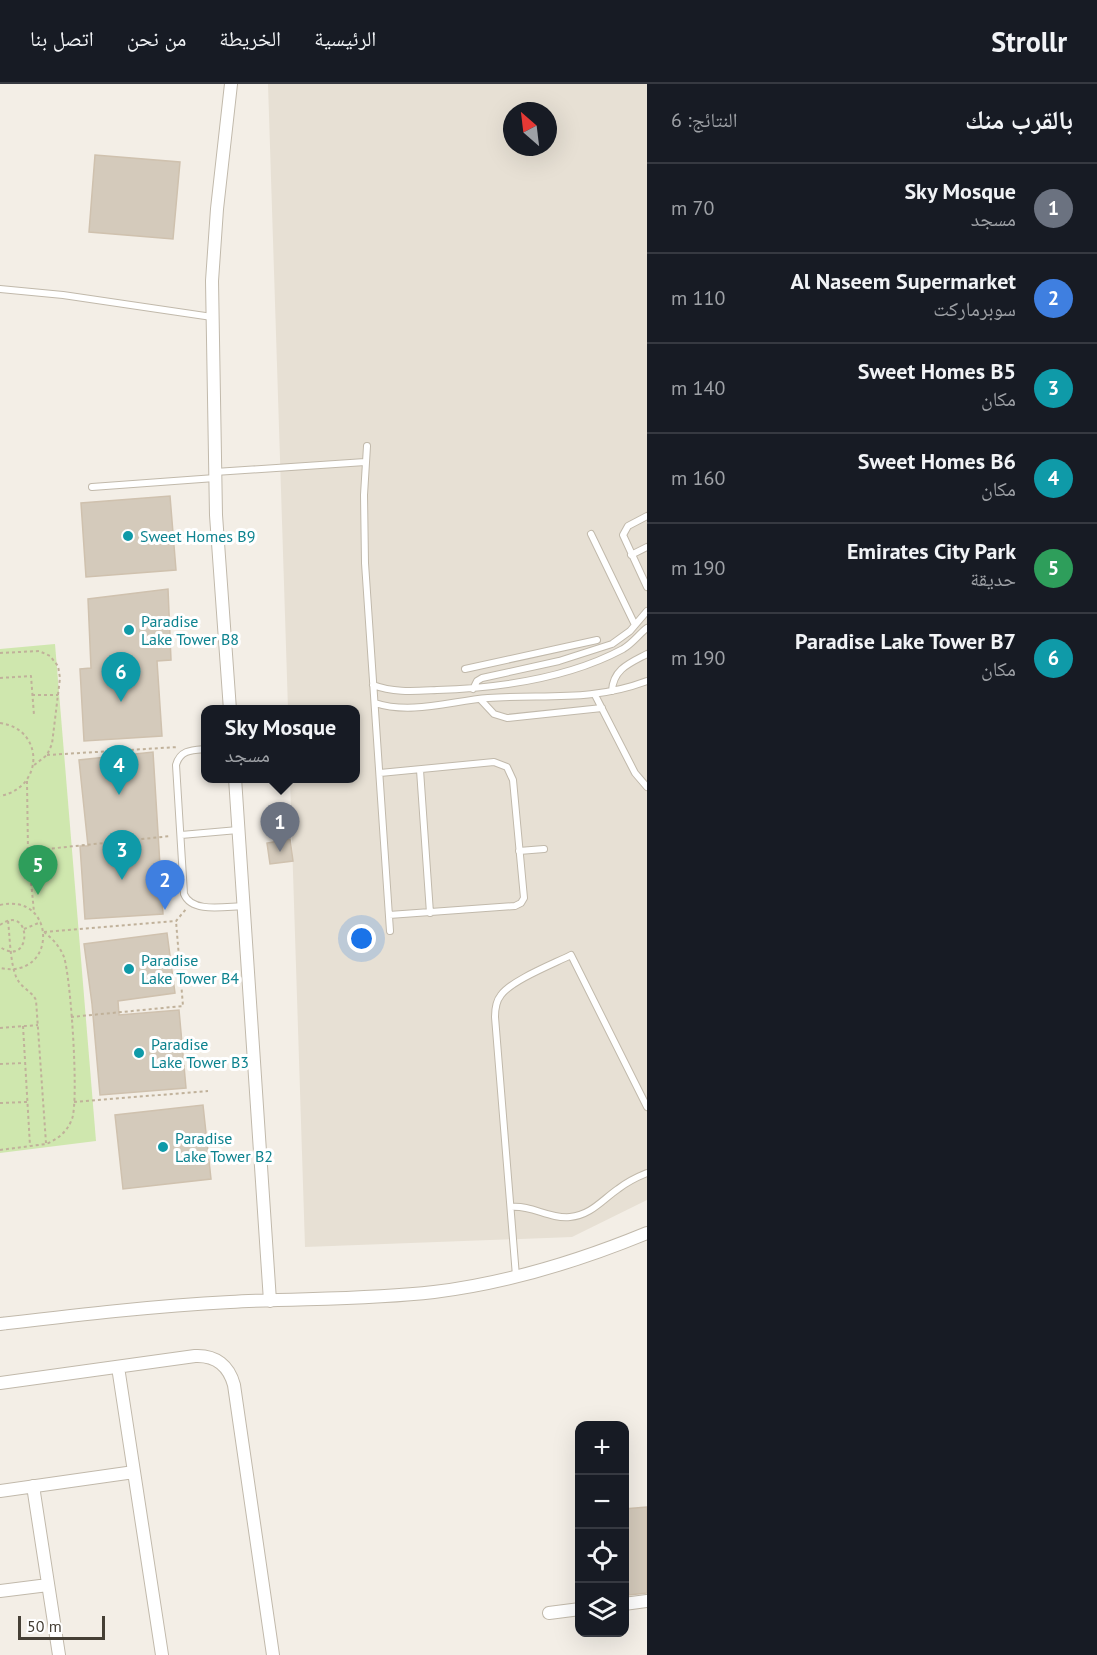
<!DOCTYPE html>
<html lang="ar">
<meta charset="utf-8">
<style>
:root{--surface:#171b24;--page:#20242c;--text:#f1f3f6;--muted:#9ea1a6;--line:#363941;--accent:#0f766e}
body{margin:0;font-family:"PT Sans","Noto Naskh Arabic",sans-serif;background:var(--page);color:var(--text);direction:rtl}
.controls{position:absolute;right:18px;bottom:18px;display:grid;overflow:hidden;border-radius:12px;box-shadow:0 6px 24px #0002}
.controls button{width:54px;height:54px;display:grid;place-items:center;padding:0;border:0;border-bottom:2px solid var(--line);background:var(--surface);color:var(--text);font:30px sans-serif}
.compass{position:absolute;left:503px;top:18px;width:54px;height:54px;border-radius:50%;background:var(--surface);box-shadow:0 6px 24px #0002;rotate:332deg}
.scale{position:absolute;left:18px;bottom:15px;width:87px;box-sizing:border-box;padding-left:6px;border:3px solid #453f35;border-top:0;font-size:16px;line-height:21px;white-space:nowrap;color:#453f35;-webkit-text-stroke:4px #fff;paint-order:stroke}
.you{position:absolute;left:362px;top:855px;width:21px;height:21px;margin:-15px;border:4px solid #fff;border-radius:50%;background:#1a73e8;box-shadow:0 0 0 9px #1a73e833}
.badge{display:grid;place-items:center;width:39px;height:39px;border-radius:50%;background:var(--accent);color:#fff;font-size:20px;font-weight:700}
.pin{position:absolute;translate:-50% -50px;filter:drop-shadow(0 2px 3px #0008)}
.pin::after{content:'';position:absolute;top:32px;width:21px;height:18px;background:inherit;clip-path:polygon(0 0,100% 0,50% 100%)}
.popup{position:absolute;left:201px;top:621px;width:159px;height:78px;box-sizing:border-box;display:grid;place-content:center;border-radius:12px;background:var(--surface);filter:drop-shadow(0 2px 4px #0005);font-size:20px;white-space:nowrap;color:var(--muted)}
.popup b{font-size:22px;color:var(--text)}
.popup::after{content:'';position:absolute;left:50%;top:100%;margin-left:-12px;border:12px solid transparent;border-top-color:var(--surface)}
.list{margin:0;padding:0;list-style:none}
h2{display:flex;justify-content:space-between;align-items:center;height:78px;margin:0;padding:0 24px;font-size:26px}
h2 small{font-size:20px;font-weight:400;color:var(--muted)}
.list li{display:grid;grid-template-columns:39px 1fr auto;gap:18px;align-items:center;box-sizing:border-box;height:90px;padding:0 24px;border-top:2px solid var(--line)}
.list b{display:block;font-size:22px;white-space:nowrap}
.list p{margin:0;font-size:20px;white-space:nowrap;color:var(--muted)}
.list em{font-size:20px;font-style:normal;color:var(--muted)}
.icon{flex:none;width:33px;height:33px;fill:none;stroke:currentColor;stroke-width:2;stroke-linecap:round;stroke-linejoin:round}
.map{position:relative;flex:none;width:647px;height:1571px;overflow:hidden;direction:ltr}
header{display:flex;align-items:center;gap:36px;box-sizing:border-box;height:84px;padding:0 30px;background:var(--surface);border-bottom:2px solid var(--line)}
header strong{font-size:28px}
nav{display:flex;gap:33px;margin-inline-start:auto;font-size:21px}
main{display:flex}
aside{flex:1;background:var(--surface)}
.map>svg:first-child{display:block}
.residential{fill:#e7e0d4;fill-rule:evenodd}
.green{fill:#cfe7ae}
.building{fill:#d4cabb;stroke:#cfc1ae;stroke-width:1.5}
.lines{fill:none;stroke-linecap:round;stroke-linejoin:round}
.lane-casing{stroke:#c1b9ab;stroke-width:8}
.street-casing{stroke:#c1b9ab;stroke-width:14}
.path{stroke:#c0b19a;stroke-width:2;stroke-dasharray:3 3;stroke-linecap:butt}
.lane{stroke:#fff;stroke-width:6}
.street{stroke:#fff;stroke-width:12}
.culture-dot{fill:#0f9aa8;stroke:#fff;stroke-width:2}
.labels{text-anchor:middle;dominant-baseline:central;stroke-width:6;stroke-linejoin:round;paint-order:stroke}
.culture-label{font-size:16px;fill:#0d838f;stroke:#fff;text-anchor:start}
</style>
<header>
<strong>Strollr</strong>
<nav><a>الرئيسية</a><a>الخريطة</a><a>من نحن</a><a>اتصل بنا</a></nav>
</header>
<main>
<aside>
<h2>بالقرب منك<small>النتائج: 6</small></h2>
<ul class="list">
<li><span class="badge" style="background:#6b7280">1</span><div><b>Sky Mosque</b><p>مسجد</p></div><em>70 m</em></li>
<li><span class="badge" style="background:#3f7fe0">2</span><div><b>Al Naseem Supermarket</b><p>سوبرماركت</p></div><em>110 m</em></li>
<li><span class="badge" style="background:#0f9aa8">3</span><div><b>Sweet Homes B5</b><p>مكان</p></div><em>140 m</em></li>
<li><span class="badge" style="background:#0f9aa8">4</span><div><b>Sweet Homes B6</b><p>مكان</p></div><em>160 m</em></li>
<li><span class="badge" style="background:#2e9e5b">5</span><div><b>Emirates City Park</b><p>حديقة</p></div><em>190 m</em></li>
<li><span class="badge" style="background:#0f9aa8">6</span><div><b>Paradise Lake Tower B7</b><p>مكان</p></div><em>190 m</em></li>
</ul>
</aside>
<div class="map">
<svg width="647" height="1571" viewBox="0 0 647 1571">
<rect width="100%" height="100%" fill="#f3eee6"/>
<path class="residential" d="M268 0H647V1116L572 1153 305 1163 290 695 355 694V626L288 625ZM512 27H548V63H512Z"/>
<path class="green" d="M55 560 96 1057 0 1069V565Z"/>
<path class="building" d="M95 71 180 78 173 155 89 148Z
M170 412 176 486 86 493 81 419Z
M168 505 171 576 157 577 162 652 84 657 80 585 91 584 88 515Z
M153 668 163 830 85 835 80 762H88L79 676Z
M290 755 293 777 270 780 267 759Z
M167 849 175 909 118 917 119 931 179 926 186 1004 100 1011 92 920 84 860Z
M203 1021 211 1095 123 1105 115 1031Z
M647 1423V1509L629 1511 624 1471V1425Z"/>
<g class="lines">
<defs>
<path id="lane" d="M0 205 63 211 212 233
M367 362 364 411 365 479 390 847
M215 388 365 378
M92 403 215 394
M647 432 628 442 623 451 647 503
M591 450 635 541
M631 471 647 463
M465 585 597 556
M373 601C394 609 415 607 437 606 499 604 567 595 623 565 633 559 639 550 647 544
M473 605 477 597 482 594 559 577 612 560 630 547 647 527
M612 607C613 585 630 579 647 570
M595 611 635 689 647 703
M480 615 494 630 507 634 602 624
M375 619C411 631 451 617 488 614 546 610 591 618 647 597
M205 665C192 666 180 666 176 681L184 810C192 830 227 822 245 822
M420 686 430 829
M380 689 494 678 507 683 513 696 524 814 521 819 515 822 389 831
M181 751 238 746
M519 767 544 765
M511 1123C532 1121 549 1135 570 1133 591 1131 602 1116 618 1105 627 1098 637 1093 647 1089
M516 1192 495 933C495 925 496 917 501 911 512 896 553 880 571 871L647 1023"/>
<path id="street" d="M230 626 216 431 212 197 217 125 231 0
M235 694 270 1217
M0 1240C77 1231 153 1222 230 1218 298 1214 366 1216 434 1208 507 1199 579 1177 647 1149
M118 1283 162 1571
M0 1299 195 1272C216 1271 229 1282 234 1301L273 1571
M33 1402 59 1571
M0 1407 134 1388
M0 1507 48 1501
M624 1520 647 1517
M549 1529 580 1525"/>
</defs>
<use href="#lane" class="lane-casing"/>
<use href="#street" class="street-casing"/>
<path class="path" d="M0 569 39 567 50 572 58 582 60 594 52 660 47 671 33 682
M0 594 31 592 34 631
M32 611H58
M0 639C45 645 44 704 0 712
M47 671 178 663
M27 697 28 767 34 828
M28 767 171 752
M0 821C57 808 58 896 0 884
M8 837C10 852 10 886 19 898 24 905 32 908 36 916L46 1059
M0 841C32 818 33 885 0 863
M24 845 41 838
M44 848 176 837 187 824
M71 933 183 922 176 837
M23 942 30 1062
M0 944 38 941
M0 980 24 979
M74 1018 208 1007
M0 1019 27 1018
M0 1066 46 1060C58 1055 67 1048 72 1035 79 1016 71 895 64 873 60 863 53 855 44 848"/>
<use href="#lane" class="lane"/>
<use href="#street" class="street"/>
</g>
<g class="culture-dot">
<circle cx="128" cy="452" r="6"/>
<circle cx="129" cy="546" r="6"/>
<circle cx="129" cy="885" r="6"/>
<circle cx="139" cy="969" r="6"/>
<circle cx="163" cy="1063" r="6"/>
</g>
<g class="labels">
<g class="culture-label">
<text x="140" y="452">Sweet Homes B9</text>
<text x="141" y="537">Paradise<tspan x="141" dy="18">Lake Tower B8</tspan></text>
<text x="141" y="876">Paradise<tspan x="141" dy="18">Lake Tower B4</tspan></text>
<text x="151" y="960">Paradise<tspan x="151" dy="18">Lake Tower B3</tspan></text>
<text x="175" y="1054">Paradise<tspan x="175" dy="18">Lake Tower B2</tspan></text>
</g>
</g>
</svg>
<div class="controls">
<button>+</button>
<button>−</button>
<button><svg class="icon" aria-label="locate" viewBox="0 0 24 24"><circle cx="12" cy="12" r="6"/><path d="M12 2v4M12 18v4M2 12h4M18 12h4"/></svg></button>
<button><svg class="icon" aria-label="layers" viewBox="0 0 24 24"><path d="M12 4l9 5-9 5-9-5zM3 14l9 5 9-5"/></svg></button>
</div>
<svg class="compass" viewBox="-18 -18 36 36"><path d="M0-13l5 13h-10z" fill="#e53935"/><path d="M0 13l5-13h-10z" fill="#9ea1a6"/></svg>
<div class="scale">50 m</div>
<div class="you"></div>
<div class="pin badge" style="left:280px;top:768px;background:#6b7280">1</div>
<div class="popup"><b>Sky Mosque</b>مسجد</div>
<div class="pin badge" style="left:165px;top:826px;background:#3f7fe0">2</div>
<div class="pin badge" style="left:122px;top:796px;background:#0f9aa8">3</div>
<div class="pin badge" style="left:119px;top:711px;background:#0f9aa8">4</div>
<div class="pin badge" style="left:38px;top:811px;background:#2e9e5b">5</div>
<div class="pin badge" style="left:121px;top:618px;background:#0f9aa8">6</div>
</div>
</main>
